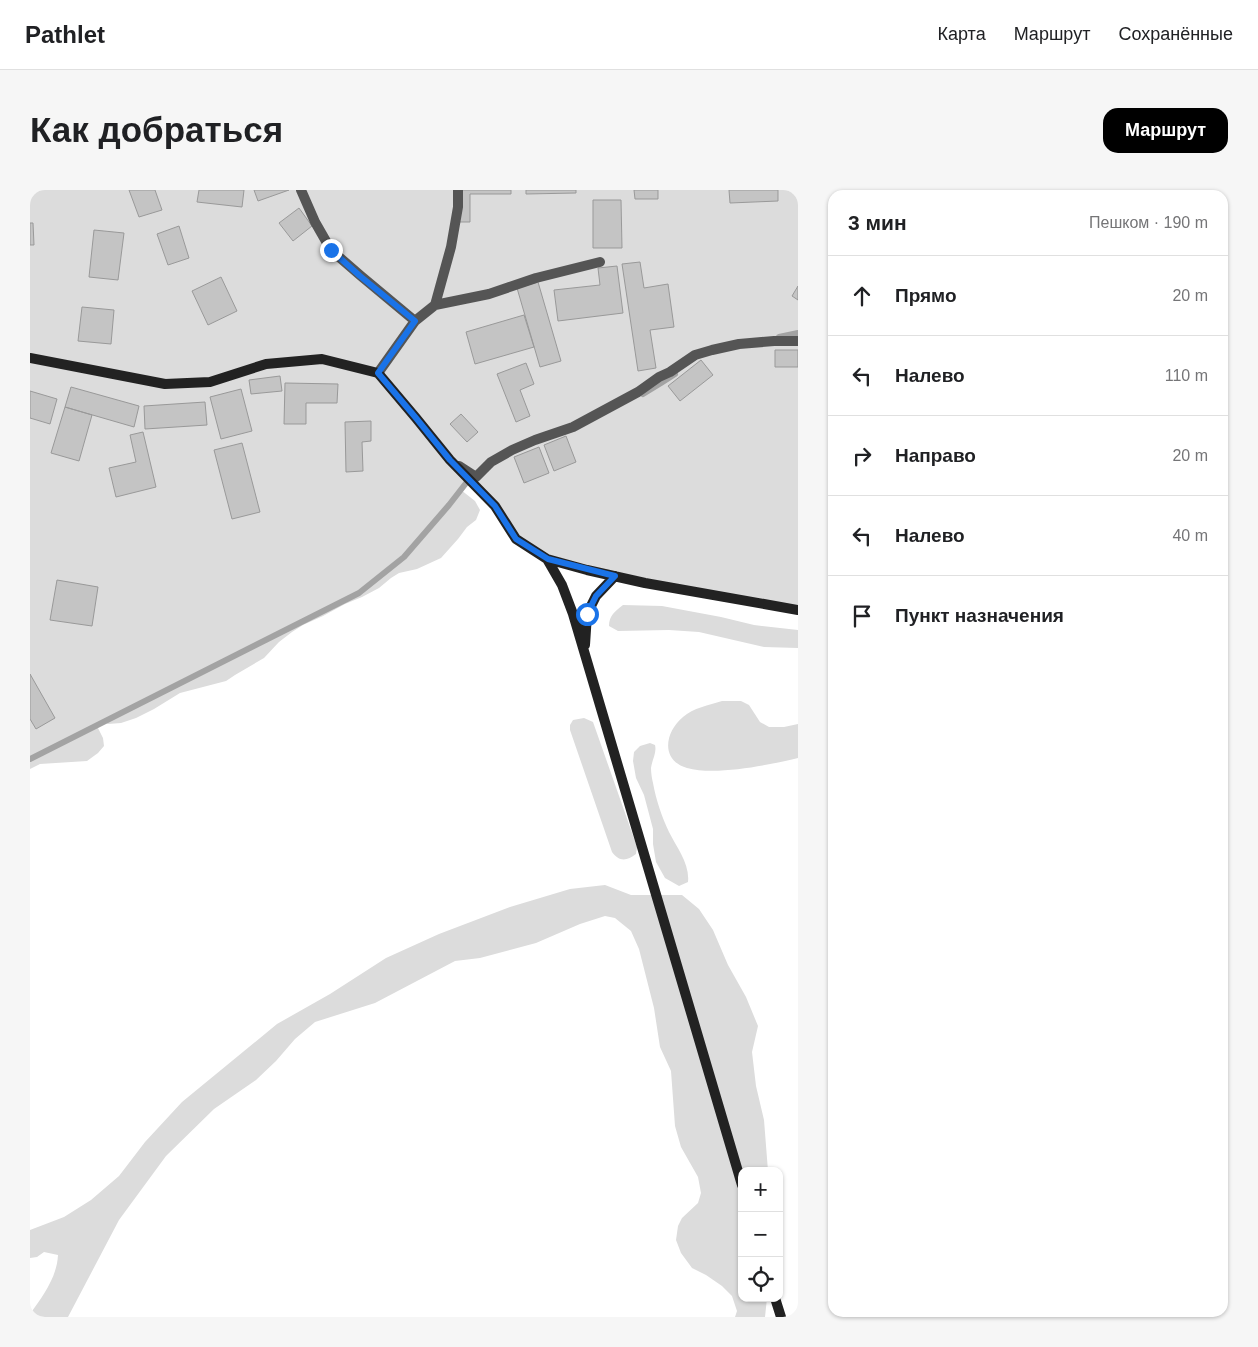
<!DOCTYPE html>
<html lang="ru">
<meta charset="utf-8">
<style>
:root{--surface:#fff;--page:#f6f6f6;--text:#202124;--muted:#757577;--line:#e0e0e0;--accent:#000}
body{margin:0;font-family:Helvetica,sans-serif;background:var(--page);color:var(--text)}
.controls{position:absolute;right:15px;bottom:15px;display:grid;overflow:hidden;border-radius:10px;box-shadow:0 1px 4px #0004}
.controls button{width:45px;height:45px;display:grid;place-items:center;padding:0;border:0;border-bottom:1px solid var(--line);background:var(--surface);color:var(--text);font:25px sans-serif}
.stop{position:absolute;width:15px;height:15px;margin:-11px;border:4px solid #1a73e8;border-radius:50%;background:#fff}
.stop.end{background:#1a73e8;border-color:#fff;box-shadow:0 1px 5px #0008}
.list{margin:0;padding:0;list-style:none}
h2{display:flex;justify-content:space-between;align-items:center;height:65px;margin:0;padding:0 20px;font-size:21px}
h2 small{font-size:16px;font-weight:400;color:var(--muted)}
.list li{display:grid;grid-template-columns:32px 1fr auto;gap:15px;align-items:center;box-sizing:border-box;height:80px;padding:0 20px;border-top:1px solid var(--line)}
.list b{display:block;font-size:19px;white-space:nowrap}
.list em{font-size:16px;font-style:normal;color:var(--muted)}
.icon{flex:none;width:28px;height:28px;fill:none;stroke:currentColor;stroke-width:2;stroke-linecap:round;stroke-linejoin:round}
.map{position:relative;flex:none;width:768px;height:1127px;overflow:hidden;border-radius:15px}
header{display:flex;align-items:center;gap:30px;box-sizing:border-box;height:70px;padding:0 25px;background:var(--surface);border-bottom:1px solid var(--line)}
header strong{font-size:24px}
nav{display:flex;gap:28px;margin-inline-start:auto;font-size:18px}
.intro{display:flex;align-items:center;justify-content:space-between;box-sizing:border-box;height:120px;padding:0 30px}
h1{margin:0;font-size:35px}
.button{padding:12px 22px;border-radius:15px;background:var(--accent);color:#fff;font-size:18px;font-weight:700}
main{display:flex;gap:30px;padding:0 30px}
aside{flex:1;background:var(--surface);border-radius:15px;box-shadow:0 1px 4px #0004}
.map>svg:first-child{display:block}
.green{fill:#dcdcdc}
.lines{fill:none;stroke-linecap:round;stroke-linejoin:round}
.stream{stroke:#a3a3a3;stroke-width:6}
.building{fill:#c4c4c4;stroke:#999}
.lane{stroke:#555;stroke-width:10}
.secondary{stroke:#222;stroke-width:10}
.route{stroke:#1a73e8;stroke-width:6}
</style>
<header>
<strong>Pathlet</strong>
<nav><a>Карта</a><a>Маршрут</a><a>Сохранённые</a></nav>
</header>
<div class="intro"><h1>Как добраться</h1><a class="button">Маршрут</a></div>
<main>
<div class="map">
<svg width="768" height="1127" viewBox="0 0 768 1127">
<rect width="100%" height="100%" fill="#fff"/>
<path class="green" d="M0 0H768V419L517 369 486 349 438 290 431 300 445 311 450 320 446 330 437 337 428 349 411 368 387 379 369 383 361 388 349 398 332 407 315 414 293 426 273 435 262 442 249 452 234 468 205 485 196 491 150 503 124 519 106 528 91 533 78 534 73 531 66 534 73 548 74 556 68 563 57 571 10 574 0 579Z
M593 415 632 416 691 427 724 435 768 440V458L734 457 669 442 639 440 588 441 579 436C579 426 585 421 593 415Z
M692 511H711L719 515 730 532 739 537H754L768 534V568C739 575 686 586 657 578 630 570 635 542 653 527 663 518 679 515 692 511Z
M554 528 563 532 607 657 606 664C597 671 589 672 582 662L540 540V535L543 530Z
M620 553 625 555C627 563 622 570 621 578 621 583 622 589 623 593 626 610 632 627 639 642 647 658 660 674 658 692L649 696 635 688 626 672 623 654V639L614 605 606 588 603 571 604 562 610 556Z
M575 695 601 705H652L669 719 683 740 698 775 716 807 728 836 722 862 726 896 734 930 738 981H712V1108H737L735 1127H705L707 1121 702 1106 692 1096 676 1085 662 1078 651 1063 646 1050 648 1036 652 1028 668 1013 671 1003 668 987 651 957 645 936 641 881 630 857 624 818 609 759 601 741 585 728 575 726 550 734 506 753 450 768 425 771 345 813 285 832 265 849 246 871 226 890 184 919 136 966 89 1030 38 1127H0V1124C13 1106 27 1087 28 1065L14 1062 7 1067 0 1068V1040L34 1027 61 1010 89 986 115 952 152 912 247 834 300 804 356 768 409 744 480 717 540 699Z"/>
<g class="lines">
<path class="stream" d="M749 147 768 143
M613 204 631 193 645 184
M0 569 329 403 374 367 419 315 440 288"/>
</g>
<path class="building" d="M99 0H125L132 20 109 27Z
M169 0H214L212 17 167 12Z
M224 0H259L228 11Z
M429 0H481V4H440V32H429Z
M496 0H546V3L496 4Z
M604 0H628V9H605Z
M699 0H748V11L700 13Z
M563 10H591L592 58H563Z
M269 18 282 36 263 51 249 33Z
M0 33H3L4 55H0Z
M149 36 159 68 138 75 127 44Z
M64 40 94 43 88 90 59 87Z
M610 72 614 98 638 94 644 137 620 140 626 178 608 181 592 74Z
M587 76 593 123 528 131 524 100 570 95 568 78Z
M191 87 207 121 178 135 162 101Z
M508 92 531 171 510 177 487 98Z
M768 96V110L762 106Z
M52 117 84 120 81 154 48 151Z
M494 125 504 157 445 174 436 142Z
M745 160H768V177H745Z
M671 170 683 185 650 211 638 196Z
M496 173 504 194 490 200 500 226 486 232 467 184Z
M250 186 252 201 221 204 219 190Z
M255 193 308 194 307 213H276V234H254Z
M41 197 109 216 104 237 35 217Z
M211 199 222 241 191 249 180 207Z
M0 201 27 209 20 234 0 228Z
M175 212 177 235 115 239 114 216Z
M35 217 62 225 49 271 21 263Z
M431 224 448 242 437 252 420 234Z
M341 231V251L332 252 333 281 316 282 315 232Z
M113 242 126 297 86 307 79 278 106 272 100 245Z
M536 246 546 272 524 281 514 255Z
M212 253 230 322 202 329 184 260Z
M509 257 519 283 494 293 484 267Z
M27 390 68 397 62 436 20 430Z
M0 484 25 528 6 539 0 529Z"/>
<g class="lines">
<path class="lane" d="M271 0 285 32 301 60 331 86 385 131
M405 115 459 104 506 88 570 72
M348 183 385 131 405 115 421 57 428 17V0
M429 276 446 287 461 272 482 260 505 250 543 237 608 202 629 187 640 182 665 165 682 160 709 154 744 151H768"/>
<path class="secondary" d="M0 168 135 194 180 192 236 174 292 169 348 183 386 228 420 270 465 316 486 349 517 369 557 380 615 393 768 420
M517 369 532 395 543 424 712 995
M555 455 557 424 566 406 585 386
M745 1108 751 1127"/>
</g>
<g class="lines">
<path class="route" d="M301 60 330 86 385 131 348 183 386 228 420 270 465 316 486 349 518 369 585 386 566 406 557 424"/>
</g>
</svg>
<div class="controls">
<button>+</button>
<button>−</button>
<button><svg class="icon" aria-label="locate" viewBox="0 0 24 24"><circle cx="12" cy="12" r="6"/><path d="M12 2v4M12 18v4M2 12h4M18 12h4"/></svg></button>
</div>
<div class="stop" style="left:557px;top:424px"></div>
<div class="stop end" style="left:301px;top:60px"></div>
</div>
<aside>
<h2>3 мин<small>Пешком · 190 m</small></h2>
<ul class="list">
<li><svg class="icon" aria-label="ahead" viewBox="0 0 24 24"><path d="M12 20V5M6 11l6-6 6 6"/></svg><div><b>Прямо</b></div><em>20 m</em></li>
<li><svg class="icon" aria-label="left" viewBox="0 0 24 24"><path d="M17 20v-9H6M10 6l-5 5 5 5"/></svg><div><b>Налево</b></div><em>110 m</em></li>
<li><svg class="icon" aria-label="right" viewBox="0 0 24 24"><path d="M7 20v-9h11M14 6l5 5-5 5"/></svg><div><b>Направо</b></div><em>20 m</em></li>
<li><svg class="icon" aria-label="left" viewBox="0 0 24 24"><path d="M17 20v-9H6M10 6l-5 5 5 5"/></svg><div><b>Налево</b></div><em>40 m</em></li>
<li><svg class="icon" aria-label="arrive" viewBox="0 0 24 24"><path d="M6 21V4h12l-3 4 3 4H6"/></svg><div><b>Пункт назначения</b></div></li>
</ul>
</aside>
</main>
